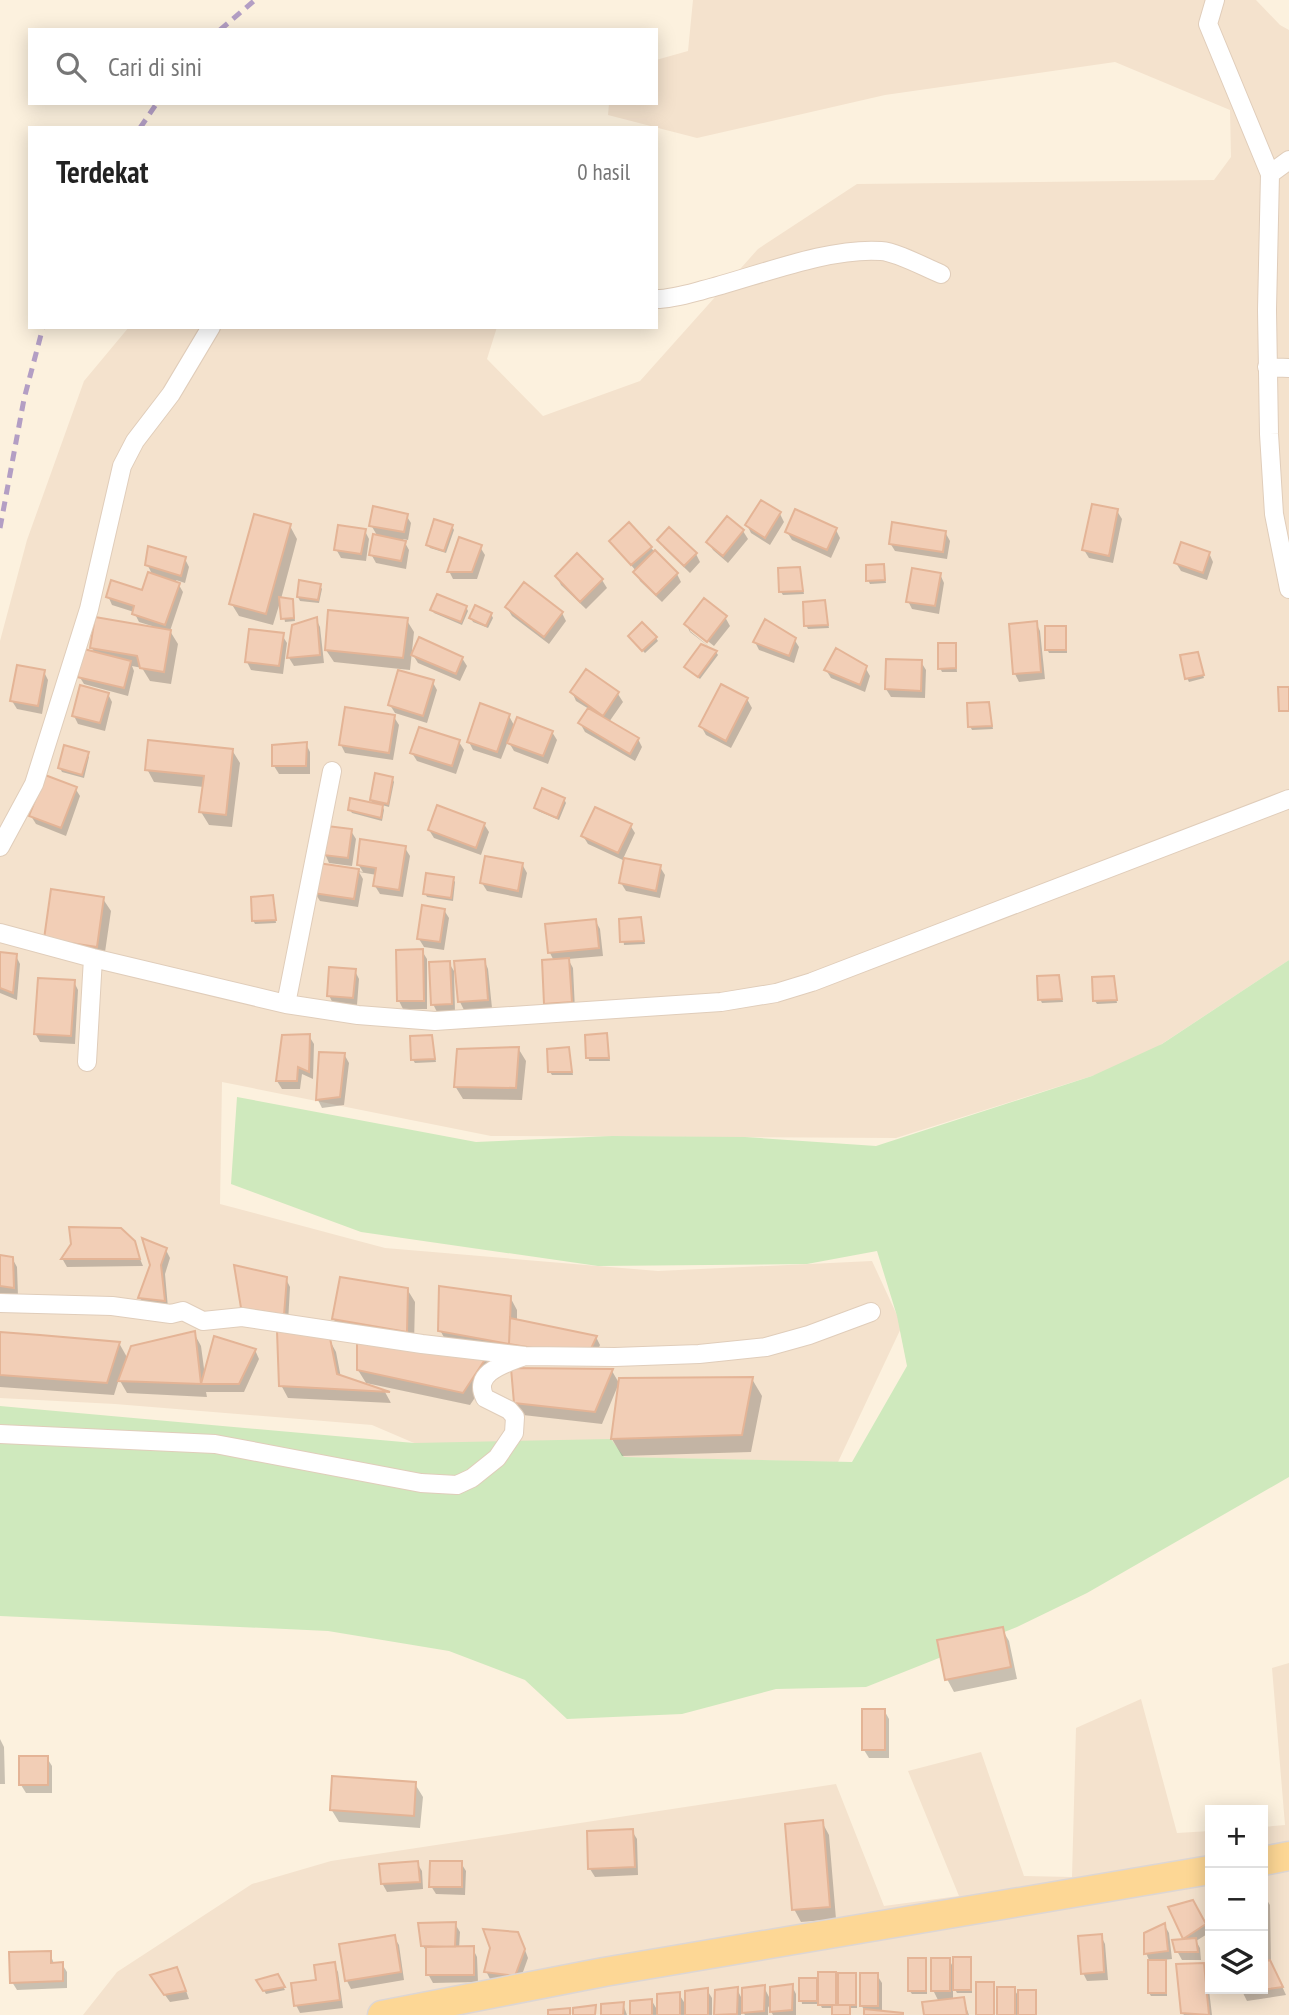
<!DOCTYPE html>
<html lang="id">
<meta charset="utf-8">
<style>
:root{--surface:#fff;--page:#f2f2f2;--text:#222;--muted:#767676;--line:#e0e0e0}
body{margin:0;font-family:"PT Sans Narrow",sans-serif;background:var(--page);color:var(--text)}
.controls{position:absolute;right:21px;bottom:21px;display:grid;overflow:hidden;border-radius:0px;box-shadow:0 4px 18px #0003}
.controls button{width:63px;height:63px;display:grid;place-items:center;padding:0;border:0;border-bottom:2px solid var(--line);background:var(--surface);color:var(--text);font:35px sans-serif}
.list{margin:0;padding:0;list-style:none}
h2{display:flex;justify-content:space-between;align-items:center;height:91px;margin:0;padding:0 28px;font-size:30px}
h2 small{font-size:23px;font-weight:400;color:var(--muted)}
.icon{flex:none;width:38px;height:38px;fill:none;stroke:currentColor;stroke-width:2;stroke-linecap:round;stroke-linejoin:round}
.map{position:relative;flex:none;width:1289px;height:2015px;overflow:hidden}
.search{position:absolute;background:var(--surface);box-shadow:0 4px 18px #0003;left:28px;top:28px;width:630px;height:77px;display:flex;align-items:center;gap:18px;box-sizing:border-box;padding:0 24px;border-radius:0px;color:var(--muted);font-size:26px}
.panel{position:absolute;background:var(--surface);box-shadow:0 4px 18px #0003;left:28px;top:126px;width:630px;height:203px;border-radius:0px}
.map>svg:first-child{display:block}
.residential{fill:#f4e2cd}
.green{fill:#cfe9bd}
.shadow{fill:#0003}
.building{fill:#f2ceb6;stroke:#e4b496;stroke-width:2}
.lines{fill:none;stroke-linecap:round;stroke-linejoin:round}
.street-casing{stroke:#e0cdba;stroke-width:20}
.primary-casing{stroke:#ddd6d3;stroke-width:31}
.street{stroke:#fff;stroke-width:18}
.primary{stroke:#fdd795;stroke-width:28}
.rail{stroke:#b39ec4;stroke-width:5;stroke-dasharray:10 7;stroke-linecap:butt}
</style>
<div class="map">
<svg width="1289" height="2015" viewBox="0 0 1289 2015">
<rect width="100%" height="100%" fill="#fcf1de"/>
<path class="residential" d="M693 0H1256L1280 25 1289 30V960L1133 1063 896 1138 491 1136 222 1082 220 1204 385 1248 598 1266 658 1271 872 1261 902 1326 838 1462 623 1457 414 1443 372 1425 115 1404 0 1398V641L27 540 84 381 129 327H497L487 359 543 416 640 381 758 249 857 184 1214 180 1231 157 1230 110 1115 62 885 95 697 138 608 115 609 103H656V60L688 51Z
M1289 1663V2015H83L117 1972 252 1884 331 1861 836 1784 884 1906 959 1896 908 1771 981 1752 1024 1876 1072 1877 1076 1728 1141 1699 1177 1833 1210 1831V1989H1263V1827L1285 1825 1272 1668Z"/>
<path class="green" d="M1289 960V1477L1087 1593 1017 1627 866 1687 776 1689 682 1714 567 1719 525 1680 449 1651 328 1631 0 1616V1406L414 1443 611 1439 624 1457 852 1462 907 1366 897 1316 877 1251 807 1264 598 1266 361 1232 231 1184 237 1097 476 1142 612 1136 745 1137 876 1146 1092 1076 1162 1044Z"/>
<path class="shadow" d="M1117 511 1122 519 1113 563 1089 558 1084 550Z
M780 514 784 522 770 545 751 533 747 525Z
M406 515 411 523 408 540 403 539 409 550 406 569 376 563 371 554 378 537 371 525Z
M290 526 297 539 281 599 292 600 295 621 285 622 281 599 273 625 239 616 231 603Z
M452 526 454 530 446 553 430 548 428 545Z
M836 530 840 538 831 558 792 540 787 532Z
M365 531 369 539 366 561 341 558 336 549Z
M743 531 748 539 728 563 713 550 708 542Z
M945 532 950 541 947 559 895 551 890 543Z
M659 540 696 554 700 562 690 573 664 548Z
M611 541 651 548 677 574 681 582 662 602 640 581 636 571Z
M480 547 485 555 477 579H453L449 571Z
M1209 553 1213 562 1207 580 1181 571 1176 563Z
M185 559 189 567 185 583 176 580 183 592 170 631 178 644 171 684 150 681 142 668 132 666 134 671 128 696 84 684 79 676 95 654 92 648 152 628V626L139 622 134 612 112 605 108 596 143 593 153 576 147 564Z
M883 566 886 583 870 584 868 580Z
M799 568 804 594 783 595 781 592Z
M940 574 944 583 939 614 912 609 908 601Z
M557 577 602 580 607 588 586 609 561 585Z
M320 586 322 589 319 603 300 601 298 597Z
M824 602 829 628 808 629 806 625Z
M466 607 468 611 462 625 434 613 432 610Z
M507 608 562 613 566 621 549 644 512 616Z
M491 614 493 618 488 628 473 622 471 618Z
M725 617 730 626 714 646 690 627V631L712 649 690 632 686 624Z
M316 619 320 627 324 663 294 666 289 658 294 627Z
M406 619 414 632 410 670 334 662 326 650Z
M1036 623 1040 631 1045 679 1019 682 1015 674Z
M1065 628 1067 631V653H1049L1047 649Z
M282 635 287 643 283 674 251 670 247 662Z
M656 638 658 641 645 653 632 640Z
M794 639 799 647 794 663 759 650 755 642Z
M955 645 957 672H942L940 668Z
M701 646 716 652 718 655 700 679 686 667Z
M1197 654 1204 678 1189 682 1187 678Z
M413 655 462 658 467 666 460 681 418 663Z
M921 662 926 670 925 698 891 697 886 689Z
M865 667 870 676 865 692 831 678 826 670Z
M44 672 48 680 42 714 17 709 12 701Z
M586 672 618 694 623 702 609 722 638 739 642 747 635 761 585 732 580 723 589 709 576 701 572 692Z
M432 681 437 690 427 723 395 713 390 705Z
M108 694 112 702 105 731 78 724 74 716Z
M747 699 752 708 731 748 706 735 701 726Z
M988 703 993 729 972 730 970 726Z
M509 716 515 727 552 732 557 740 548 764 514 751 508 741 501 759 473 750 469 742Z
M394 717 399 725 393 760 345 753 341 745Z
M459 742 464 750 456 774 417 761 412 753Z
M306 744 310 752V774H279L274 766Z
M232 750 240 763 232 827 209 825 201 812 204 787 154 782 147 769Z
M87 754 89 757 84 778 62 772 60 768Z
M392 778 394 782 389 807 382 805 384 810 382 821 352 813 350 810 374 805 371 800Z
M75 788 80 796 66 836 36 824 31 816Z
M564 799 566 803 559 820 538 811 536 808Z
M484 824 489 832 481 855 434 838 429 830Z
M630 825 635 833 623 859 660 867 665 875 660 898 626 891 621 883 625 861 588 844 583 836Z
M351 831 356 839 352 866 329 863 325 854Z
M405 848 410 856 403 897 380 894 375 886 377 875 359 872 363 879 358 907 320 901 315 893 320 865 363 872 358 864Z
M522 864 527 873 522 898 487 891 482 883Z
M453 879 455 882 453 901 427 897 425 893Z
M272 897 276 923 255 924 253 920Z
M103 899 111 911 104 959 53 952Z
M444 910 449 918 444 950 424 947 419 939Z
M640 919 645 944 624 945 621 920Z
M595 920 600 929 603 956 568 959 573 968 575 1010 551 1012 546 1004 554 961 550 953Z
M422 951 427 959V1009H403L399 1001Z
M0 954 16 956 20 964 17 1000 0 993Z
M484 960 488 969 492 1008 464 1010 460 1002Z
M449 963 454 971 455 1012H437L433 1004Z
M355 971 359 979 357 1005 333 1004 329 995Z
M1058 977 1063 1002 1042 1003 1040 999Z
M1113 978 1117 1003 1097 1004 1095 1001Z
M74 982 78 990 75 1044 40 1042 35 1033Z
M606 1035 610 1061H589L587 1036Z
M309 1036 314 1044 313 1079 302 1074 300 1089H282L277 1081Z
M431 1037 436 1062 415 1063 413 1060Z
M518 1048 526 1061 522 1100 463 1099 455 1086Z
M568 1049 573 1075H552L550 1072Z
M321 1054H344L349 1063 344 1105 322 1108 318 1100Z
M133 1242 143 1266 67 1267 63 1260 73 1244Z
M166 1250 170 1258 165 1274 168 1308 144 1306 140 1298Z
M0 1257 12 1258 17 1267 18 1296 0 1293Z
M286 1279 290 1287 288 1323 248 1316 243 1308Z
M407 1289 415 1302 414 1344 341 1331 333 1318Z
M510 1297 517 1310V1321L596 1337 600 1345 592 1365 447 1343 440 1330Z
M194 1333 201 1346 205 1376 255 1350 259 1359 244 1392H206L207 1397 127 1393 119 1379 114 1395 0 1387V1334L119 1343 128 1359Z
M329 1339 336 1352 341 1378 385 1392 391 1403 288 1398 281 1385Z
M489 1353 496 1366 470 1405 366 1383 358 1370Z
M612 1371 619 1383 602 1424 523 1415 516 1402Z
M752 1379 762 1396 751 1452 622 1456 612 1439Z
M1002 1629 1009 1641 1017 1679 954 1692 947 1679Z
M884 1710 889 1719V1758H869L864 1750Z
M0 1739 4 1747 5 1784H0Z
M47 1758 52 1766V1793H26L21 1785Z
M415 1784 423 1797 420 1828 339 1822 331 1809Z
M822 1822 829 1835 836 1919 801 1922 794 1909Z
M632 1831 637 1839 638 1875 595 1877 590 1869Z
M417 1863 422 1871 423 1889 387 1892 382 1883Z
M461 1863 466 1871 465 1895 436 1894 431 1886Z
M1263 1897H1265L1270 1905 1271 1962 1286 1995 1247 2001 1241 1989H1263Z
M1192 1902 1209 1933 1196 1941 1200 1948 1201 1960H1182L1177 1951 1186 1940 1170 1908Z
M455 1924 460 1932 459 1949H473L477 1957 478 1982 433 1983 428 1974V1954L423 1946Z
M1165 1926 1169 1933 1172 1959 1163 1960 1167 1966V1996H1151L1149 1993V1960L1146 1953Z
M1101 1936 1105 1944 1108 1980 1087 1981 1083 1973Z
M394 1937 399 1945 404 1980 351 1989 347 1981Z
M522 1942 528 1958 519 1983 490 1979 486 1971Z
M50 1953 54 1964H62L67 1972V1988L17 1990 12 1982Z
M970 1958 972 1962V1993H957L953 1986V2000L963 1999 969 2015H925L939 2002 933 1990 949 1959 955 1971Z
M925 1959 927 1963V1994H912L909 1990Z
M334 1964 338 1972 343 2008 300 2013 296 2005Z
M1203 1965 1207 1973 1212 2015H1184L1182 2012Z
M835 1974 840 1981 855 1974 857 1978V2008H851V2015H833V2008H822L820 2004H802L800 1980H820Z
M877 1975 882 1983V2012L902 2015H866L862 2006Z
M277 1976 285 1990 266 1994 259 1981Z
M181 1977 189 1999 170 2002 157 1984Z
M993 1984 995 1987V2015H978Z
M792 1986 796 1994V2015H773L768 2006V2015H745L741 2009V2015H716V1992L737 1989 743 2001 764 1987 771 2001Z
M1014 1989 1019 1997 1035 1992 1037 2015H999Z
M707 1990 712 1998V2015H687L684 2010V2015H631L652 2001 659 2013 679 1994 687 2007Z
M623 2004 627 2015H603Z"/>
<path class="building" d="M761 500 781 512 765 538 745 525Z
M1092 504 1118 509 1109 556 1082 550Z
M373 506 408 514 404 532 369 526Z
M795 509 837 528 827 550 785 532Z
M254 514 291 524 266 614 229 604Z
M727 516 744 530 723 556 706 542Z
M434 519 453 525 444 551 426 545Z
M629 522 652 547 631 565 609 541Z
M892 522 946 531 943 552 889 544Z
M338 525 366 529 361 554 334 550Z
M669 527 697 553 684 566 657 540Z
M373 534 406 541 401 561 369 555Z
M459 537 482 545 472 572H447Z
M1181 542 1210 552 1203 573 1174 563Z
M148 546 186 557 181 576 145 565Z
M655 550 678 573 656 595 633 572Z
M577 553 603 579 580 602 555 576Z
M884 564 885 580 866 581V565Z
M800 567 803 591 779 592 778 568Z
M912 568 941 573 935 606 906 602Z
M148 572 180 583 165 625 132 614 134 606 106 597 111 580 142 590Z
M299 580 321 584 318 600 297 597Z
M524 582 563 612 544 637 505 607Z
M437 594 467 606 461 622 430 610Z
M279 597 293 599 294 618 281 619Z
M704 598 727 616 707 642 684 624Z
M825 600 828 625 804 626 803 602Z
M475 605 492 613 486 626 469 618Z
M328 610 408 618 403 658 325 650Z
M95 617 171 630 164 672 140 668 137 656 90 648Z
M317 617 320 655 287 658 292 625Z
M765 619 796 638 789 656 753 642Z
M1037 621 1041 672 1013 674 1009 624Z
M642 622 657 637 642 651 628 636Z
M1045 626H1066V650H1045Z
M249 629 284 633 279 666 245 662Z
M419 637 463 657 456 674 411 655Z
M938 643H956V668L938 669Z
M701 644 717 651 698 677 684 667Z
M836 648 867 666 860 685 824 670Z
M84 649 131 661 124 688 77 677Z
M1198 652 1204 675 1185 679 1180 655Z
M886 659 922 660 921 691 885 689Z
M17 665 45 670 38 706 10 701Z
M586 669 619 692 603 716 570 692Z
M398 670 434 680 423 716 388 705Z
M721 684 748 698 726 741 699 726Z
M80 685 109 693 100 723 72 716Z
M1278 687H1289V711H1279Z
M989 702 992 726 968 727 967 703Z
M480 703 510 714 497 752 467 742Z
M345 707 395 715 389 753 339 745Z
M588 708 639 738 630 754 578 723Z
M517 717 553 731 543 756 507 743Z
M419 727 460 740 452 766 410 753Z
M148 740 233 749 226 815 199 812 204 776 145 770Z
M307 742 306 766H272V745Z
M64 745 89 752 82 775 58 768Z
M375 773 393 777 388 804 370 800Z
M45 775 77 787 61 828 29 816Z
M542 788 565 798 557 818 534 808Z
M350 798 383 805 381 818 348 810Z
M437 805 485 823 476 848 428 830Z
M595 807 632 824 618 853 581 836Z
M327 826 352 829 348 858 323 855Z
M360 839 406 846 399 890 373 886 376 868 357 865Z
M485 856 523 863 518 891 480 883Z
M624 858 661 865 656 891 619 883Z
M318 863 359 869 354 899 313 893Z
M426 873 454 877 451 898 423 894Z
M51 889 104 897 97 947 44 939Z
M273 895 276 920 252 921 251 897Z
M422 905 445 909 440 942 417 939Z
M641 917 644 941 620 942 619 919Z
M596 919 599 948 548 953 545 924Z
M423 949 424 1001H397L396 950Z
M0 952 17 954 13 993 0 988Z
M569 958 572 1002 544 1004 542 960Z
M485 959 488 1000 458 1002 454 961Z
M450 961 452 1004 431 1005 429 962Z
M329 967 356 969 353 998 327 996Z
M1059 975 1062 999 1038 1000 1037 976Z
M1114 976 1117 1000 1093 1001 1092 977Z
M38 978 75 980 71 1036 34 1034Z
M607 1033 609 1058H586L585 1035Z
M310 1034 309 1072 298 1067 297 1081H276L282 1035Z
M432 1035 435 1059 411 1060 410 1036Z
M519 1047 516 1088 454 1087 457 1049Z
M569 1047 572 1072H548L547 1049Z
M319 1052 345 1053 340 1097 316 1100Z
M69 1227 121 1228 135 1241 140 1259H61L71 1244Z
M142 1238 167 1248 161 1265 165 1301 138 1298 150 1265Z
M0 1255 13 1257 14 1288 0 1286Z
M234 1265 287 1277 284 1315 241 1308Z
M340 1277 408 1288 407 1332 332 1319Z
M439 1286 511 1296 509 1344 438 1331Z
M510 1318 597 1336 587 1357 509 1344Z
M195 1331 201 1384 118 1381 131 1346Z
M277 1331 330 1338 337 1374 390 1392 279 1386Z
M0 1332 40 1335 120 1342 107 1383 0 1375Z
M214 1336 256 1349 239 1384H201Z
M357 1343 490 1352 463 1393 357 1370Z
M511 1368 613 1369 595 1412 514 1403Z
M753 1377 742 1435 611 1439 619 1378Z
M1003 1627 1011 1667 945 1680 937 1640Z
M862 1709H885V1750H862Z
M19 1756H48V1785H19Z
M332 1776 416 1782 414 1816 330 1810Z
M823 1820 830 1907 792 1910 785 1824Z
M633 1829 635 1867 588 1869 587 1831Z
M418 1861 420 1882 381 1884 379 1864Z
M430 1861H462V1887H429Z
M1263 1895H1266L1267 1954H1263Z
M1193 1900 1206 1924 1183 1939 1168 1907Z
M456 1922 455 1947 421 1946 418 1923Z
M1165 1923 1168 1951 1144 1954V1933Z
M483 1929 518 1932 525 1949 515 1976 484 1972 490 1948Z
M1102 1934 1104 1972 1081 1974 1078 1936Z
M395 1935 401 1972 345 1981 339 1944Z
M1196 1938 1198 1952H1175L1172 1940Z
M474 1946V1975H426V1947Z
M51 1951V1963L63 1962V1981L10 1983 9 1952Z
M953 1957H971V1990H953Z
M908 1958H926V1991H908Z
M931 1958H950V1991H931Z
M1148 1960H1166V1993H1148Z
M1270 1960 1283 1987 1241 1993 1239 1989H1263V1962Z
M335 1962 340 2000 294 2006 291 1983 316 1980 314 1965Z
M1204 1963 1209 2015 1181 2013 1176 1964Z
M177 1967 186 1991 164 1995 150 1975Z
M818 1972H836V2005H818Z
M838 1973H856V2005H838Z
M860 1973H878V2006H860Z
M278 1974 285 1987 263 1991 256 1980Z
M799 1978H817V2001H799Z
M976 1982H994V2015H976Z
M793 1984 792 2010 770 2012V1987Z
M765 1985 764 2011 742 2013V1988Z
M738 1987 737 2014 714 2015 715 1990Z
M997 1987H1015V2015H997Z
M708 1988V2015H685V1991Z
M1018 1990H1036V2015H1018Z
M680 1992V2015H657V1994Z
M964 1997 967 2015H924L922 2002Z
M652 1999V2015H630V2001Z
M624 2002 623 2015H601V2004Z
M596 2005 595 2015H573V2008Z
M832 2005H850V2015H832Z
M570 2008V2015H548V2010Z
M864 2009 903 2013V2015H864Z"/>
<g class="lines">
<defs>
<path id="street" d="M1215 0 1208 24 1270 174 1267 310 1269 434 1274 514 1289 589
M1270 174 1289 160
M656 299C672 299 688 294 703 290 755 277 828 247 881 251 897 252 924 267 941 274
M1267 367 1289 368
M0 847 34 784 89 609 122 466 135 441 171 394 211 327
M0 933 93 958 286 1004 358 1015 435 1021 721 1002 776 993 812 982 1289 799
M286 1004 332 771
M87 1062 93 958
M0 1303 112 1306 171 1314 183 1311 203 1321 242 1317 422 1344 525 1356 615 1357 699 1354 766 1347 809 1335 871 1312
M0 1434 215 1444 421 1483 457 1485 472 1478 497 1458 514 1433 515 1417 509 1410 485 1398C472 1373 504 1364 522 1357"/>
<path id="primary" d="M1263 1861 1289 1856
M382 2015 604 1972 1210 1870"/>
</defs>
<use href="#street" class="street-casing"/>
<use href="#primary" class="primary-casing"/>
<use href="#street" class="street"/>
<use href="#primary" class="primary"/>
<path class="rail" d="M220 30 255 0
M140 128 157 103
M0 528 24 399 43 327"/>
</g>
</svg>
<div class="controls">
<button>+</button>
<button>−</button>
<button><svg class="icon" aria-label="layers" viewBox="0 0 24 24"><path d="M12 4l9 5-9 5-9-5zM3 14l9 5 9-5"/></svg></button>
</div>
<div class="search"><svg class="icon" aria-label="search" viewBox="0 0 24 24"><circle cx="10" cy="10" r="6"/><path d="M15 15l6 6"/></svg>Cari di sini</div>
<section class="panel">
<h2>Terdekat<small>0 hasil</small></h2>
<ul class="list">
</ul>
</section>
</div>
